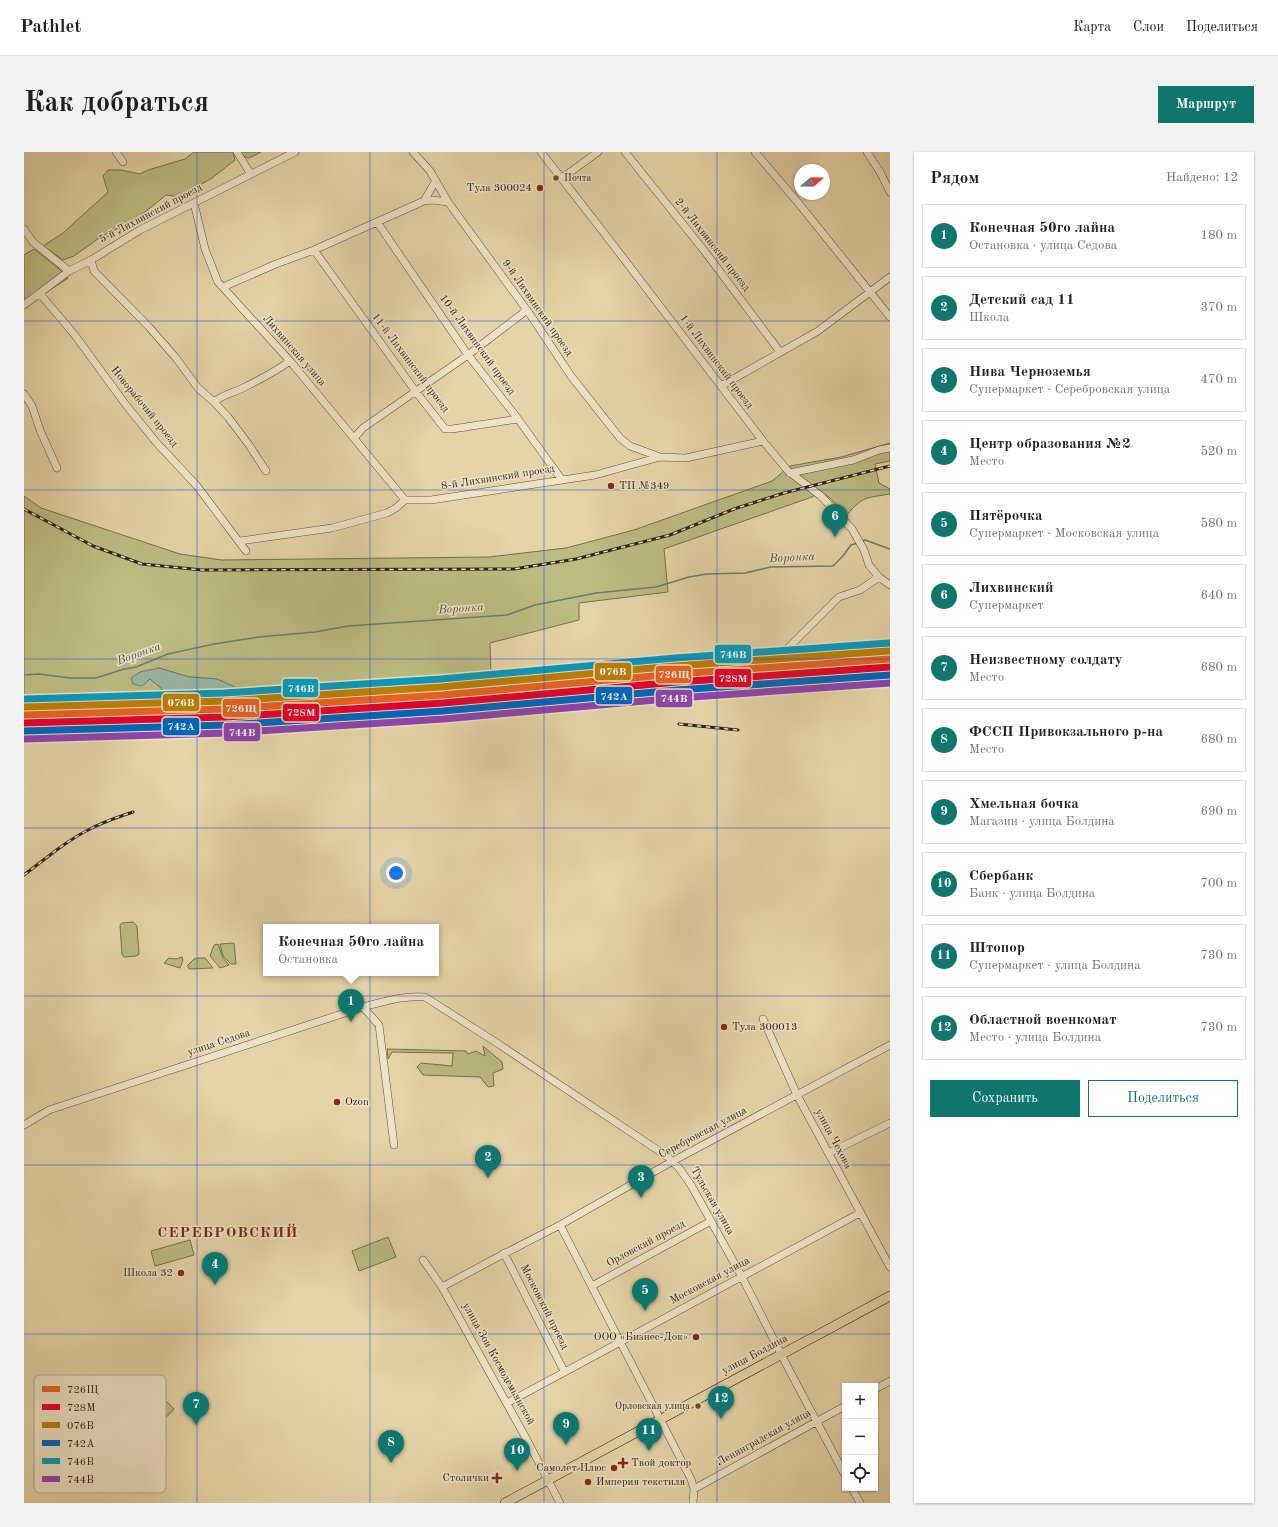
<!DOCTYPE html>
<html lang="ru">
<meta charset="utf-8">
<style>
:root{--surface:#fff;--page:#f2f2f2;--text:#202124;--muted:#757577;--line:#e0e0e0;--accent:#0f766e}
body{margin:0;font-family:"Old Standard TT",serif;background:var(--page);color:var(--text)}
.controls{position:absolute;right:12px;bottom:12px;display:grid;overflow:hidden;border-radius:0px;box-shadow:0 1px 3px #0004}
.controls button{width:36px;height:36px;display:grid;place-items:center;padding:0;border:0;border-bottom:1px solid var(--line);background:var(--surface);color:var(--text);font:20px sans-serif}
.compass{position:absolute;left:770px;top:12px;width:36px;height:36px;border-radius:50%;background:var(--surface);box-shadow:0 1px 3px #0004;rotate:70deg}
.you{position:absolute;left:372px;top:721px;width:14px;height:14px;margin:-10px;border:3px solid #fff;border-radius:50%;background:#1a73e8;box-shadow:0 0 0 6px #1a73e833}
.badge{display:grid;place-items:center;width:26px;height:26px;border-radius:50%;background:var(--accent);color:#fff;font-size:13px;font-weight:700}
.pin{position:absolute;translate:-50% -33px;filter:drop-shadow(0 1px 2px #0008)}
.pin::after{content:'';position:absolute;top:21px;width:14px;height:12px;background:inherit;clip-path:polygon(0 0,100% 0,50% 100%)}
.popup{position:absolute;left:239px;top:772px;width:176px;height:52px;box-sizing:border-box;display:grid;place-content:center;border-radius:0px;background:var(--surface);filter:drop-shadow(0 1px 3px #0005);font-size:13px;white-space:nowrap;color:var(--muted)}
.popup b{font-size:15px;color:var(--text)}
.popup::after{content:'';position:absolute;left:50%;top:100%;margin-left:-8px;border:8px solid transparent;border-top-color:var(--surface)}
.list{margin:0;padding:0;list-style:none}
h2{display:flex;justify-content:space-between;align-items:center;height:52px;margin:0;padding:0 16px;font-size:17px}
h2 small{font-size:13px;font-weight:400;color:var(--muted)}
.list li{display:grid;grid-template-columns:26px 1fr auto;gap:12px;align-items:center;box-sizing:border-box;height:64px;margin:0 8px 8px;padding:0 8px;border:1px solid var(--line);border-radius:0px}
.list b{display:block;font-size:15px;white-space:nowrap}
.list p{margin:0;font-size:13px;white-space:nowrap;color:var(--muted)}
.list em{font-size:13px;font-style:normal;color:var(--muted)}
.actions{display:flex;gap:8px;padding:12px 16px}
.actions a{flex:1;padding:9px 0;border:1px solid var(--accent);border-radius:0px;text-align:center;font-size:14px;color:var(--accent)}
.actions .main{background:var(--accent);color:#fff}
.icon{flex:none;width:22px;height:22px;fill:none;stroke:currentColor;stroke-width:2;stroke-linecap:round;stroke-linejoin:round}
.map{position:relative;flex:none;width:866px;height:1351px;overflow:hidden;border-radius:0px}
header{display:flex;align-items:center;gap:24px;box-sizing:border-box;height:56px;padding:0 20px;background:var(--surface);border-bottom:1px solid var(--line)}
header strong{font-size:19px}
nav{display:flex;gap:22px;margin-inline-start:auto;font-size:14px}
.intro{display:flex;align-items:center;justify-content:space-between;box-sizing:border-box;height:96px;padding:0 24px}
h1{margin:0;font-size:28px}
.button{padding:10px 18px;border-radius:0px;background:var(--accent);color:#fff;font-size:14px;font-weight:700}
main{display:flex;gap:24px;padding:0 24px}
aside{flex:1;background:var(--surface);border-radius:0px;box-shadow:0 1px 3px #0004}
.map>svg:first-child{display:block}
.green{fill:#bcbb82;stroke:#766e4e}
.water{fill:#96b8a4;stroke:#6d7c6c}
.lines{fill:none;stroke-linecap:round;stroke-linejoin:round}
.stream{stroke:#6d7c6c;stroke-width:1.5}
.minor-casing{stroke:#5c4e3c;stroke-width:8}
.major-casing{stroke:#2f2119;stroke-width:10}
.minor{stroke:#eee3c6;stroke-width:7}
.major{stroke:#e5d4a7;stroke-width:9}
.rail-casing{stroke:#2f2119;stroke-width:3}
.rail{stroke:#eee3c6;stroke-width:1.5;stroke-dasharray:4.5;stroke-linecap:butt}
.rail-1-casing{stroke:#eee3c6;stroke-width:10}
.rail-2-casing{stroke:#eee3c6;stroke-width:10}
.rail-3-casing{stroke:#eee3c6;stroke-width:10}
.rail-4-casing{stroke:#eee3c6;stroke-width:10}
.rail-5-casing{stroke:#eee3c6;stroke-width:10}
.rail-6-casing{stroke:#eee3c6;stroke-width:10}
.rail-1{stroke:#e86222;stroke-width:7}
.rail-2{stroke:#e4002b;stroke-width:7}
.rail-3{stroke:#bb7e08;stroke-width:7}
.rail-4{stroke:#0065bd;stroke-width:7}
.rail-5{stroke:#059bbc;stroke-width:7}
.rail-6{stroke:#8e44ad;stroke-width:7}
.grid{fill:none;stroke:#1d4ed8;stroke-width:1;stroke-opacity:0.55}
.bus-dot{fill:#7a4b2a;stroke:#eee3c6;stroke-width:1.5}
.poi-dot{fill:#8f2418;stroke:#eee3c6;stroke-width:1.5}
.labels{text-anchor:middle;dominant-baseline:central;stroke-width:3;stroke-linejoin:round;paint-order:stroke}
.bus-label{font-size:10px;fill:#2f2119;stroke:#eee3c6;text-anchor:start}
.poi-label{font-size:11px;fill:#2f2119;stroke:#eee3c6;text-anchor:end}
.street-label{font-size:11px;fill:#2f2119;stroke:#eee3c6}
.water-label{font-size:12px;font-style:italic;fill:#4e4e43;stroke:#eee3c6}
.district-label{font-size:15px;font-weight:bold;letter-spacing:1px;fill:#7a1f14;stroke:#eee3c6}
.key{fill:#eee3c6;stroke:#b5a992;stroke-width:1}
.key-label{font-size:11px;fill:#2f2119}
.line-badge{stroke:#eee3c6;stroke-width:1.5}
.badge-label{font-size:11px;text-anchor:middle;font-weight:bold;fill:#fff}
</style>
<header>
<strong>Pathlet</strong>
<nav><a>Карта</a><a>Слои</a><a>Поделиться</a></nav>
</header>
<div class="intro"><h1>Как добраться</h1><a class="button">Маршрут</a></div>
<main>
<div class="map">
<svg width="866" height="1351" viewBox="0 0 866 1351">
<rect width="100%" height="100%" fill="#e5d4a7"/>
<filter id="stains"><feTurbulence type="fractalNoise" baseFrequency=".005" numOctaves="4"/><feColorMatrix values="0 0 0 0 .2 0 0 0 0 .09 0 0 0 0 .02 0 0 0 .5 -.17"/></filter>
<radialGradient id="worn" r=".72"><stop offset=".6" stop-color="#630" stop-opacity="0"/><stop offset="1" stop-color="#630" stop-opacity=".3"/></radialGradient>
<path class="green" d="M170 0H209L211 8 188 26 156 45 142 43 111 68 75 86 50 104 39 108 19 94 39 81 84 40 79 24 84 18H97L116 22 124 18 161 7Z
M216 0H237L225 6 221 5Z
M10 97 34 116 44 126 0 155V103Z
M866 291V309L851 312 855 331 866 337V342C843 346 838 344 823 363L806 346 797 340 788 345 640 397 644 440 555 451V468L466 491 467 524 383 534 208 547 211 535 193 527 165 525 135 516 126 527 137 536 144 546 150 549 0 555V344L17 356 156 402 198 408 465 405 542 396 610 378 748 329 766 314 817 305Z
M109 770 113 774 115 802 112 804 100 805 98 802 96 773 98 771Z
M210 791 212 812H207L199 804 196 792Z
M194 792 199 806 205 813 196 816 186 804 190 793Z
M158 805 159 808 156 816 140 811 145 806 152 807Z
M174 806H181L189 816 166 817 164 816V813L170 807Z
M459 894 478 910 479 917 469 921 470 934 464 935 456 925 399 923 393 915 397 911 428 914 429 901 368 900 364 907 363 897 442 899 444 902 452 899 461 904Z
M364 1085 372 1105 335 1119 328 1099Z
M166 1088 170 1103 131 1114 127 1099Z
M141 1248 150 1257 133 1275 124 1267Z
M121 1272 129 1279 118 1290 111 1284Z"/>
<path class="water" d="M135 516 165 525 193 527 211 535 208 547 150 549 144 546 137 536 126 527 118 534 109 532 107 526 116 520Z"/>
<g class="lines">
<path class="stream" d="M837 390 841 388 866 397
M0 523 15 522 46 526H72L100 517 112 515 144 502 190 492 235 485 291 480 324 474 483 463 511 453 572 441 632 435 665 425 683 422 721 421 747 415 809 414 818 405 827 393 834 391"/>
<defs>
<path id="minor" d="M92 0 99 10
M213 0 226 21
M389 0 406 19 424 50 505 161 547 224 596 286 606 294 636 305
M517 0 577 77 739 289 764 319 797 344 828 377 840 398 845 413 855 425 866 433
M601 0 682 101 756 200
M731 0 776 53 866 165
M843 0 856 20 866 40
M538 26 574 0
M400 49 409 48 424 50
M170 51 181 97 194 130 266 209 381 348
M353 70 444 203 494 267 538 328
M0 77 9 90 45 119
M290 98 392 240 421 277H428L494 267
M67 108 70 119 125 175 152 206 174 236 190 250 204 265 225 293 242 319
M199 135 252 112 290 98 400 49 411 30
M16 142 50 182 102 253 132 290 173 334 222 399
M0 153 45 119 67 108 116 78 271 0
M697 234 794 179 866 125
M0 242 8 254 16 278 33 316
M190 250C198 243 209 241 219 236 235 228 251 220 266 209
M331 285 339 276 444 203 503 158
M766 321 829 308 855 298 866 296
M216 389 308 376 363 361 372 356 381 348H407L571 323 636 305 662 306 739 289
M516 523 759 501 815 445 836 438 855 425
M339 855 355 873 370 993
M739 867 773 943 866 1115
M0 973 25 958 339 855C359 850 380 843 401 845L473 891 644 1005 655 1016 667 1033 718 1125 761 1210 821 1323
M805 1001 866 971
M536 1073 667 1327 670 1337 669 1351
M480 1101 540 1219
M399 1108 418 1135 503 1288 536 1351
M568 1134 687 1069
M418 1135 472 1106 536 1073 649 1009 866 893
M851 1237 866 1229
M483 1251 836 1061
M828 1336 836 1351
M670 1337 821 1254"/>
<path id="major" d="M481 1351 866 1144"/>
</defs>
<use href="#minor" class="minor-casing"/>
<use href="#major" class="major-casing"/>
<use href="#minor" class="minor"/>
<use href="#major" class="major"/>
<defs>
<path id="rail" d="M0 357 69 394 118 412 178 418 490 417 552 407 646 383 710 357 760 341 866 314
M655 572 714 578
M0 723C21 707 42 689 66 677 79 670 94 665 109 660"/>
</defs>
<use href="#rail" class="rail-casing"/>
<use href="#rail" class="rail"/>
<defs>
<path id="rail-1" d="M0 563 201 557 418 543 652 522 866 507"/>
<path id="rail-2" d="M0 571 202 565 419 551 653 530 866 515"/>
<path id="rail-3" d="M0 555 201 549 417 535 651 514 865 499"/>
<path id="rail-4" d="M0 579 202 573 419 559 653 538 866 523"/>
<path id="rail-5" d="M0 547 200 541 417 527 651 506 865 491"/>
<path id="rail-6" d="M1 587 203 581 420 567 654 546 866 531"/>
</defs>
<use href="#rail-1" class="rail-1-casing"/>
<use href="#rail-2" class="rail-2-casing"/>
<use href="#rail-3" class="rail-3-casing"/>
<use href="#rail-4" class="rail-4-casing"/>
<use href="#rail-5" class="rail-5-casing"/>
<use href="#rail-6" class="rail-6-casing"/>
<use href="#rail-1" class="rail-1"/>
<use href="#rail-2" class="rail-2"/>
<use href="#rail-3" class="rail-3"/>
<use href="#rail-4" class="rail-4"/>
<use href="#rail-5" class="rail-5"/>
<use href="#rail-6" class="rail-6"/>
</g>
<path class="grid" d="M173 0V1351M346 0V1351M520 0V1351M693 0V1351M0 169H866M0 338H866M0 507H866M0 676H866M0 844H866M0 1013H866M0 1182H866"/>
<g class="bus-dot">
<circle cx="532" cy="26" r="3.5"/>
<circle cx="674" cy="1254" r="3.5"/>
</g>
<g class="poi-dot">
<circle cx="516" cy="36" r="4"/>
<circle cx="587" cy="334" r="4"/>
<circle cx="700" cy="875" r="4"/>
<circle cx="313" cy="950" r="4"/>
<circle cx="157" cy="1121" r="4"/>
<circle cx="672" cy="1185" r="4"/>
<path d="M597 1305h4v4h4v4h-4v4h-4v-4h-4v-4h4z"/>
<circle cx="590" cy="1316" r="4"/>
<path d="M471 1320h4v4h4v4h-4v4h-4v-4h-4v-4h4z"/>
<circle cx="564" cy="1330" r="4"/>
</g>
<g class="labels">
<g class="bus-label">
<text x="540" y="26">Почта</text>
<text x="666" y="1254" text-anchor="end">Орловская улица</text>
</g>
<g class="poi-label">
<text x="508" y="36">Тула 300024</text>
<text x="595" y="334" text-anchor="start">ТП №349</text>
<text x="708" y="875" text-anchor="start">Тула 300013</text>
<text x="321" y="950" text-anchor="start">Ozon</text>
<text x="149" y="1121">Школа 32</text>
<text x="664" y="1185">ООО «Бизнес-Док»</text>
<text x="607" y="1311" text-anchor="start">Твой доктор</text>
<text x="582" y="1316">Самолет Плюс</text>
<text x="465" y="1326">Столички</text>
<text x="572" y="1330" text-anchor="start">Империя текстиля</text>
</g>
<g class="street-label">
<text transform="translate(127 62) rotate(-28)">5-й Лихвинский проезд</text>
<text transform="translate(688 93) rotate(52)">2-й Лихвинский проезд</text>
<text transform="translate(513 156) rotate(55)">9-й Лихвинский проезд</text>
<text transform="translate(453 193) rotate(54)">10-й Лихвинский проезд</text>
<text transform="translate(270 199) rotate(49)">Лихвинская улица</text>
<text transform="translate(692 210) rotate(53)">1-й Лихвинский проезд</text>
<text transform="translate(386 211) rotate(53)">11-й Лихвинский проезд</text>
<text transform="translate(120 255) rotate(51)">Новорабочий проезд</text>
<text transform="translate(474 326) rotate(-9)">8-й Лихвинский проезд</text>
<text transform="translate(195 891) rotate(-18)">улица Седова</text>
<text transform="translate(679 981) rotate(-28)">Серебровская улица</text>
<text transform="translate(809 987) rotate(62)">улица Чехова</text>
<text transform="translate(688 1049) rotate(60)">Тульская улица</text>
<text transform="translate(622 1092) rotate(-28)">Орловский проезд</text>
<text transform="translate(686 1129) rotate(-28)">Московская улица</text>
<text transform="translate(520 1155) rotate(63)">Московский проезд</text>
<text transform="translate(731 1203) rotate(-28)">улица Болдина</text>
<text transform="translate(474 1212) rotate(61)">улица Зои Космодемьянской</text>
<text transform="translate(740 1286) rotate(-29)">Ленинградская улица</text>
</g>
<g class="water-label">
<text transform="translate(768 406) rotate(-3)">Воронка</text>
<text transform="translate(437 457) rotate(-4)">Воронка</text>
<text transform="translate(115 502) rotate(-20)">Воронка</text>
</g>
<g class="district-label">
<text x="204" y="1081">СЕРЕБРОВСКИЙ</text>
</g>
</g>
<rect x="10" y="1223" width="132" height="118" rx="6" class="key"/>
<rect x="18" y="1234" width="18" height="6" fill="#e86222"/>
<rect x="18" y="1252" width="18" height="6" fill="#e4002b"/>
<rect x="18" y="1270" width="18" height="6" fill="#bb7e08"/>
<rect x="18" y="1288" width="18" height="6" fill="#0065bd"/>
<rect x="18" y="1306" width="18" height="6" fill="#059bbc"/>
<rect x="18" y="1324" width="18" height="6" fill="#8e44ad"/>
<g class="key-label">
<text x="43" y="1241">726Щ</text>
<text x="43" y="1259">728М</text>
<text x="43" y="1277">076В</text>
<text x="43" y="1295">742А</text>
<text x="43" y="1313">746В</text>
<text x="43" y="1331">744В</text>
</g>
<g class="line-badge">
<rect x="690" y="492" width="38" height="20" rx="4" fill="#059bbc"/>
<rect x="570" y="510" width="38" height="19" rx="4" fill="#bb7e08"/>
<rect x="631" y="513" width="37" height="19" rx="4" fill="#e86222"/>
<rect x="690" y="516" width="38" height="20" rx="4" fill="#e4002b"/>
<rect x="258" y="526" width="37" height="20" rx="4" fill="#059bbc"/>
<rect x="571" y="534" width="38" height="19" rx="4" fill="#0065bd"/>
<rect x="631" y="537" width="38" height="19" rx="4" fill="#8e44ad"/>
<rect x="138" y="541" width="38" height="19" rx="4" fill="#bb7e08"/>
<rect x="198" y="546" width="38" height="20" rx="4" fill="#e86222"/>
<rect x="258" y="551" width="38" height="19" rx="4" fill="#e4002b"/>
<rect x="138" y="565" width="38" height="19" rx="4" fill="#0065bd"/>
<rect x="199" y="570" width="38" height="20" rx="4" fill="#8e44ad"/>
</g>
<g class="badge-label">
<text x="709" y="506">746В</text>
<text x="589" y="523">076В</text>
<text x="650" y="526">726Щ</text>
<text x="709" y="530">728М</text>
<text x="277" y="540">746В</text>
<text x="590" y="548">742А</text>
<text x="650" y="550">744В</text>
<text x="157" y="554">076В</text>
<text x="217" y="560">726Щ</text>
<text x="277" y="564">728М</text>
<text x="157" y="578">742А</text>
<text x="218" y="584">744В</text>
</g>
<rect width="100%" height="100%" filter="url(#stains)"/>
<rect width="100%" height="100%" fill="url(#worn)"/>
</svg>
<div class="controls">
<button>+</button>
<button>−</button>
<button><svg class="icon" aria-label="locate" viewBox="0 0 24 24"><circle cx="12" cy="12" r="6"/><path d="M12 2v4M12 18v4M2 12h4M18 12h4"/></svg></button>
</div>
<svg class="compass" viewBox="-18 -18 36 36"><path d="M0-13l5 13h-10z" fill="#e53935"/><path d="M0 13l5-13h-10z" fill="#757577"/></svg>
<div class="you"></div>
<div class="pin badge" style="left:327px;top:870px">1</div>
<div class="popup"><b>Конечная 50го лайна</b>Остановка</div>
<div class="pin badge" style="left:464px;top:1026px">2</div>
<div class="pin badge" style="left:617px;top:1046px">3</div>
<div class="pin badge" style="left:191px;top:1133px">4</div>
<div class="pin badge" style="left:621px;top:1159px">5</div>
<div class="pin badge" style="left:811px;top:385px">6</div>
<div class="pin badge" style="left:172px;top:1273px">7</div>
<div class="pin badge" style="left:367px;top:1311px">8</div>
<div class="pin badge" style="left:542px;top:1293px">9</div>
<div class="pin badge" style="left:493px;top:1319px">10</div>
<div class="pin badge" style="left:625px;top:1299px">11</div>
<div class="pin badge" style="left:697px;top:1267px">12</div>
</div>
<aside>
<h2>Рядом<small>Найдено: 12</small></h2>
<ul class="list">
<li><span class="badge">1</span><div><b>Конечная 50го лайна</b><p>Остановка · улица Седова</p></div><em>180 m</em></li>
<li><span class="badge">2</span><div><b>Детский сад 11</b><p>Школа</p></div><em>370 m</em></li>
<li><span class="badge">3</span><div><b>Нива Черноземья</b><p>Супермаркет · Серебровская улица</p></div><em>470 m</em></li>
<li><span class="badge">4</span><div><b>Центр образования №2</b><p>Место</p></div><em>520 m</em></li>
<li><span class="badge">5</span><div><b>Пятёрочка</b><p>Супермаркет · Московская улица</p></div><em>580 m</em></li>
<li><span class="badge">6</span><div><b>Лихвинский</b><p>Супермаркет</p></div><em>640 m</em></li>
<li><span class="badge">7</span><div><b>Неизвестному солдату</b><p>Место</p></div><em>680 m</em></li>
<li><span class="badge">8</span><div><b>ФССП Привокзального р-на</b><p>Место</p></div><em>680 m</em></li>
<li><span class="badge">9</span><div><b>Хмельная бочка</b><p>Магазин · улица Болдина</p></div><em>690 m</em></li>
<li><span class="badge">10</span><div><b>Сбербанк</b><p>Банк · улица Болдина</p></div><em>700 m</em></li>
<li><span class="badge">11</span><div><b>Штопор</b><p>Супермаркет · улица Болдина</p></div><em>730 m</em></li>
<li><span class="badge">12</span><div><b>Областной военкомат</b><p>Место · улица Болдина</p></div><em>730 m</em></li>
</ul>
<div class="actions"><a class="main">Сохранить</a><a>Поделиться</a></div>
</aside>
</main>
